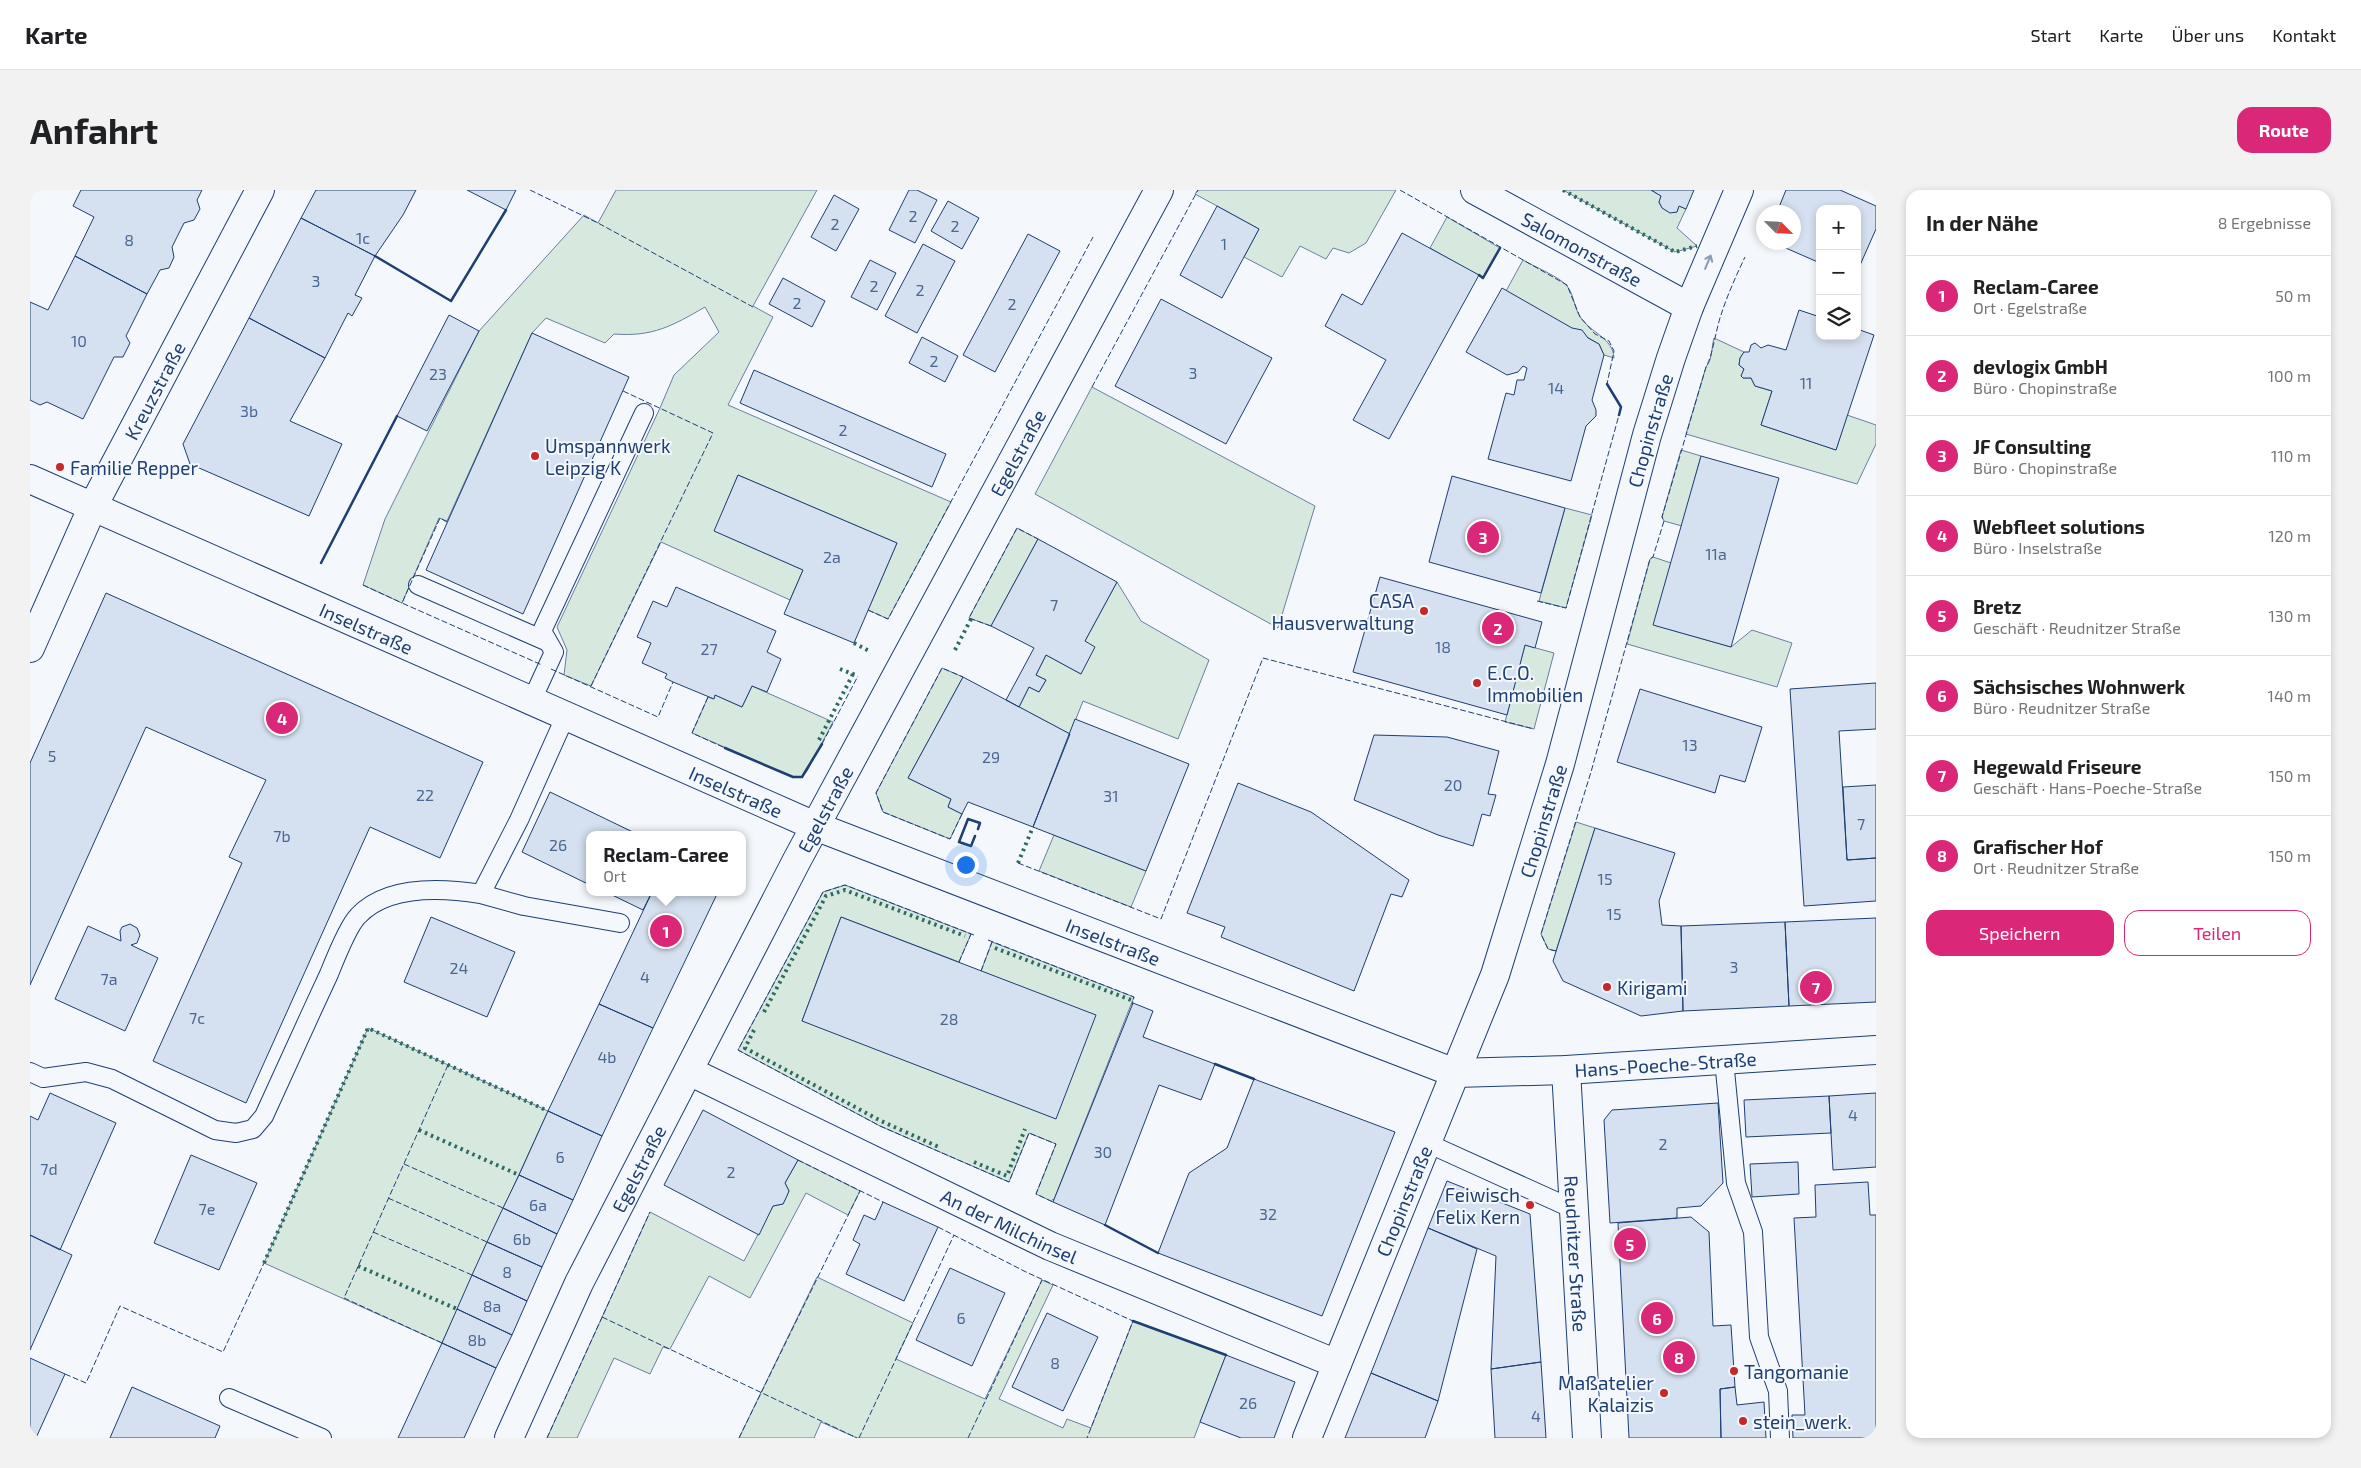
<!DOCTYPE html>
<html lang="de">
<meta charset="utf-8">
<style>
:root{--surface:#fff;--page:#f2f2f2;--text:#202124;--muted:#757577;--line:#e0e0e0;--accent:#db2777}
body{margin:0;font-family:"Exo 2",sans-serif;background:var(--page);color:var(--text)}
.controls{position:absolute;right:15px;top:15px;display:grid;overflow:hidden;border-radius:10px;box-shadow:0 2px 8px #0003}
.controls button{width:45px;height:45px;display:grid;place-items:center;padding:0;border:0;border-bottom:1px solid var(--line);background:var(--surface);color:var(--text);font:25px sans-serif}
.compass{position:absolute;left:1726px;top:15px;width:45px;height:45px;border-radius:50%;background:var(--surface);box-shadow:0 2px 8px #0003;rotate:114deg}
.you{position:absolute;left:935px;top:674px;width:18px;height:18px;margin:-12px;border:4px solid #fff;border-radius:50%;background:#1a73e8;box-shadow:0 0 0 8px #1a73e833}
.badge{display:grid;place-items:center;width:32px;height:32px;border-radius:50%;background:var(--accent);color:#fff;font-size:16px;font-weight:700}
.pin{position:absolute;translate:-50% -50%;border:2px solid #fff;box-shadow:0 1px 5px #0006}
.popup{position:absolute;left:556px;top:641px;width:160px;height:65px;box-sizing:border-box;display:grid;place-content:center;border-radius:10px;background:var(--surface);filter:drop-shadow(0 1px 4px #0005);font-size:16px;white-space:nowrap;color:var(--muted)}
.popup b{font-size:19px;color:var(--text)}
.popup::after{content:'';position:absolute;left:50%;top:100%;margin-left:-10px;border:10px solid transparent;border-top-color:var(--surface)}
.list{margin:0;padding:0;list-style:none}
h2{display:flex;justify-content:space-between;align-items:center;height:65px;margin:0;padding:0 20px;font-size:21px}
h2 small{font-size:16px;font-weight:400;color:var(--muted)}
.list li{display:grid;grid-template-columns:32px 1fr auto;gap:15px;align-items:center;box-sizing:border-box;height:80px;padding:0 20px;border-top:1px solid var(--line)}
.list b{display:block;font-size:19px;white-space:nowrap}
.list p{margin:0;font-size:16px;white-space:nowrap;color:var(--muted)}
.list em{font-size:16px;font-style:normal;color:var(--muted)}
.actions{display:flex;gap:10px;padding:15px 20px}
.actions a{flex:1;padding:11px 0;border:1px solid var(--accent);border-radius:15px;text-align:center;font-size:18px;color:var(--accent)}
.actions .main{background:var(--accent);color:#fff}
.icon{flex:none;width:28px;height:28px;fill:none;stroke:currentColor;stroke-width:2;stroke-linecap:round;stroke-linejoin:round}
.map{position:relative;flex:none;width:1846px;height:1248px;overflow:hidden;border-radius:15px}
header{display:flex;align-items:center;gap:30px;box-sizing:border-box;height:70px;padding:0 25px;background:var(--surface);border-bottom:1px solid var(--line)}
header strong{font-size:24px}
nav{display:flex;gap:28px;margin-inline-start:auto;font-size:18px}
.intro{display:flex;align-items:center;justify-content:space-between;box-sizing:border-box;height:120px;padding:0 30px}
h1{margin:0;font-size:35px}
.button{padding:12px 22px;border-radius:15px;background:var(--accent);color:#fff;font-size:18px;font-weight:700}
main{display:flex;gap:30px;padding:0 30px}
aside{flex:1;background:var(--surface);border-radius:15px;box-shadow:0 2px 8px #0003}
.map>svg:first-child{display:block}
.green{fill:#d7e8df;stroke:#687fa3}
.building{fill:#d5e0f0;stroke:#1d3f73}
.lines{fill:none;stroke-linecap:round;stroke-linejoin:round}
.service-casing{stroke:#1d3f73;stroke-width:20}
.minor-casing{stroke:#1d3f73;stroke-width:30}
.service{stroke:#f4f7fb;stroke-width:18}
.minor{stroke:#f4f7fb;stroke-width:28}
.hedge{stroke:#2c6c60;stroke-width:4;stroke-dasharray:2.5 4;stroke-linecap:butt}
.fence{stroke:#1d3f73;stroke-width:1;stroke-dasharray:6 2.5;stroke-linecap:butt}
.wall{stroke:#1d3f73;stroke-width:2.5}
.oneway{stroke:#889bb7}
.poi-dot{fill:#c62828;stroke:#f4f7fb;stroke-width:2}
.labels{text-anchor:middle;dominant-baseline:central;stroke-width:4;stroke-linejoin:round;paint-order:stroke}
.number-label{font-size:16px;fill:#4b6792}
.street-label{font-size:19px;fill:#1d3f73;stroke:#f4f7fb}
.poi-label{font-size:19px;fill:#1d3f73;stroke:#f4f7fb;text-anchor:start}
</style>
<header>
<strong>Karte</strong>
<nav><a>Start</a><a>Karte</a><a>Über uns</a><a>Kontakt</a></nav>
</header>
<div class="intro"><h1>Anfahrt</h1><a class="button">Route</a></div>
<main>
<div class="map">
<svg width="1846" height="1248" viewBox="0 0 1846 1248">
<rect width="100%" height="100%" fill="#f4f7fb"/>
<path class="green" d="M586 0H787L723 116 743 127 698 215 921 312 858 429 838 420 867 353 708 285 685 341 773 380 760 410 631 352 561 496 534 485 537 460 527 437 630 218 644 185 689 142 675 117C642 136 623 147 584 144L575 153 516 128 502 143 417 331 409 328 372 413 333 395 355 329 449 141 554 25 568 33Z
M1168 0H1366L1336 53 1319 63 1303 58 1296 69 1270 56 1252 87 1214 67 1229 39 1165 4Z
M1533 0H1621L1631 6 1629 12C1632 20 1638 23 1647 22L1649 16 1656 19 1647 38 1667 56 1645 62Z
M1417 27 1470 58 1453 88 1400 58Z
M1493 70C1503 76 1530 87 1537 96 1544 104 1544 119 1551 128 1561 143 1583 148 1584 168L1574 165 1569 154 1476 101Z
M1684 148 1714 162 1710 168 1709 175 1714 179 1711 186 1713 188H1721L1725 196 1742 201 1731 235 1806 260 1817 225 1846 235V254L1827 294 1656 244 1676 177C1683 168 1681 159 1684 148Z
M1062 197 1285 316 1248 438 1005 304Z
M1651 260 1671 266 1652 336 1634 331 1632 327Z
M1535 318 1562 325 1536 418 1509 411Z
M987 338 1008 349 961 436 939 428Z
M1623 367 1641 373 1624 435 1701 457 1722 440 1762 453 1747 497 1597 454 1620 369Z
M1087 392 1111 431 1179 470 1148 549 1053 511 1040 544 989 517 999 497 1009 502 1016 490 1006 485 1016 465 1051 484 1055 451Z
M1495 455 1524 463 1504 539 1475 532Z
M912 478 933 487 878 588 921 609 918 617 932 624 920 649 853 622 846 603Z
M722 496 803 532 777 581 772 587H763L662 543 678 507 683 509 685 505 712 517Z
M1546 632 1565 638 1526 761 1518 759 1511 744Z
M1024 645 1116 681 1101 717 1009 681Z
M815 695 941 744 929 772 811 727 772 831 951 781 962 752 1104 807 1023 1012 1006 1004 1026 954 999 943 979 992 850 936 708 860 793 702Z
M338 838 518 921 412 1153 234 1073Z
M768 970 830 1001 818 1025 776 1003 720 1108 679 1086 640 1159 633 1157 620 1184 584 1168 547 1248H517L620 1022 714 1071 743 1016 753 1014 759 1001 755 993Z
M787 1087 883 1133 866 1169 955 1209 1012 1090 1023 1095 969 1209 1033 1238 1037 1229 1061 1238 1103 1131 1196 1165 1164 1248H827L791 1232 784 1248H709Z"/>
<path class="building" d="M51 0H172L167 10 170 19 164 30 154 33 142 57 144 67 139 78 130 80 117 104 45 66 64 27 43 16Z
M286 0H386L373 25 345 66 271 28Z
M437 0H486L476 20Z
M879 0H887L907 10 885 53 859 40Z
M1621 0H1664L1656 19 1649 16 1647 22 1640 23 1632 18 1629 12 1631 6Z
M1756 0H1810L1846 16V39L1827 82V19H1790V73L1742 52H1764V22H1747Z
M804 5 829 19 806 61 781 47Z
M918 11 949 28 932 59 901 41Z
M1187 16 1229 39 1192 108 1150 85Z
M271 28 345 66 325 105 332 108 322 126 318 123 295 168 219 128Z
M1372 43 1449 85 1359 249 1323 230 1356 170 1295 136 1312 104 1332 115Z
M998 44 1030 61 965 182 933 165Z
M893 54 925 71 887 143 855 126Z
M45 66 117 104 96 146 100 153 93 167H84L53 229 17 212 10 215 0 210V112L18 120Z
M840 70 866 83 847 120 821 107Z
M753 88 795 111 782 137 739 114Z
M1472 98 1542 138 1552 140 1558 148 1569 154 1574 165 1562 210 1566 220V226L1556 236 1541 291 1458 269 1476 203 1484 205 1487 190H1494L1497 178 1493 176 1488 182 1477 185 1436 162Z
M1131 109 1242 168 1196 254 1085 196Z
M1769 120 1790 127V146H1827V139L1844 145 1806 260 1731 235 1742 201 1725 196 1721 188H1713L1711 186 1714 179 1709 175 1710 168 1714 162H1719L1721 155 1725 153 1731 158 1738 155 1756 160Z
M419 125 449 141 397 241 367 226Z
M219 128 295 168 260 231 312 254 279 326 160 274 153 254Z
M502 143 599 187 493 424 396 380Z
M892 147 928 166 915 192 879 173Z
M724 180 916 264 902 297 710 213Z
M1671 266 1749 288 1701 457 1623 435Z
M708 285 867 353 824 453 754 424 773 380 684 341Z
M1422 286 1535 318 1511 403 1399 372Z
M1008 349 1087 392 1055 451 1065 457 1051 484 1016 465 1006 485 1016 490 1009 502 999 497 989 517 976 510 1004 458 961 436Z
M1350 387 1512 432 1505 458 1495 455 1477 525 1323 482Z
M646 397 746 441 737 462 751 469 737 502 722 496 712 517 685 505 684 509 643 492 635 488 637 484 612 473 621 453 607 447 623 411 637 417Z
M76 403 453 572 410 668 340 637 216 913 123 871 212 673 199 667 236 590 116 537 0 795V573Z
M933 487 1040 544 1003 637 938 612 932 624 918 617 921 609 878 588Z
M1846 493V539L1809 541 1817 670 1846 668V711L1774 716 1760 499Z
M1610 499 1732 537 1715 592 1690 585 1685 603 1587 572Z
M1045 529 1159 574 1116 681 1003 637Z
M1344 545 1417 547 1469 561 1458 604 1466 605 1460 626 1452 624 1443 656 1408 645 1324 610Z
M1208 593 1281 622 1379 690 1372 707 1361 704 1324 801 1191 747 1195 737 1157 723Z
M1846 595V668L1817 670 1813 597Z
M520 602 609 645H560V695L492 662Z
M1565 638 1645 663 1629 711 1632 735 1651 736 1653 821 1611 826 1533 791 1523 771Z
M576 702H622L613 720Z
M622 702H688L623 838 569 814Z
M401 727 485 762 457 827 374 792Z
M811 727 1066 825 1026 929 772 831Z
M1846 728V812L1759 816 1755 732Z
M1755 732 1759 816 1653 821 1651 736Z
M100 734 107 738 110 745 107 753 101 755 128 768 95 841 25 809 58 736 91 751 90 741 92 737Z
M1103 813 1123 821 1113 847 1185 874 1171 910 1129 895 1075 1035 1023 1012Z
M569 814 623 838 572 946 518 921Z
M1224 889 1365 942 1292 1126 1128 1063 1159 983 1197 958Z
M20 903 86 933 30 1060 0 1045V926L8 930Z
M1846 903V977L1803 980 1799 906Z
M1799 906 1801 943 1716 947 1714 910Z
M1688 913 1693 993 1671 1016 1647 1018V1028L1580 1033 1574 930 1582 920Z
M673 920 768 970 755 993 759 1001 756 1008 753 1014 743 1016 729 1045 634 995Z
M518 921 572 946 543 1010 489 985Z
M161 965 227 993 189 1080 124 1053Z
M1768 972 1769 1004 1722 1007 1720 974Z
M489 985 543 1010 527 1044 473 1018Z
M1417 991 1500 1024 1511 1172 1461 1179 1466 1066 1398 1038Z
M1838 992 1840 1025H1846V1248H1763L1762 1225H1775L1764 1028 1786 1027 1785 995Z
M853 1012 908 1037 874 1111 816 1084 830 1054 823 1050 834 1025 845 1030Z
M473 1018 527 1044 512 1077 457 1052Z
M1661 1027 1679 1042 1683 1136 1701 1135 1705 1197 1690 1199 1691 1248H1599L1588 1033Z
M1398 1038 1447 1059 1408 1211 1341 1183Z
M0 1045 42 1065 0 1160Z
M457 1052 512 1077 497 1111 442 1085Z
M920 1078 975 1103 942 1176 886 1150Z
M442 1085 497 1111 482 1145 427 1119Z
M427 1119 482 1145 466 1178 412 1153Z
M1017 1123 1068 1147 1033 1221 982 1197Z
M412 1153 466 1178 434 1248H368Z
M1196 1165 1265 1192 1244 1248H1211L1170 1232Z
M0 1168 35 1184 6 1248H0Z
M1511 1172 1516 1248H1465L1461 1179Z
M1341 1183 1408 1211 1395 1248H1315Z
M102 1197 190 1236 185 1248H80Z
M1705 1197 1707 1215 1734 1212 1736 1248H1691L1690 1199Z"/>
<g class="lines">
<defs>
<path id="service" d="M388 395 518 452
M502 510 524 462 512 441 614 223
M451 704 494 716 590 733
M1694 870 1706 993 1723 1042 1729 1147 1748 1201 1750 1248
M0 882 13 888 56 882 82 889 185 940 206 943 223 939 234 926C256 878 277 831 299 784 305 769 318 736 328 726 357 695 413 698 451 704L489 630 536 525
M1397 953 1543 1019
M199 1208 292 1248"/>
<g id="minor">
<path id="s1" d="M1445 0 1659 117"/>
<path id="s2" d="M0 289 785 636 1425 883 1536 880 1846 860"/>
<path id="s3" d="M0 458 63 316 230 0"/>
<path id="s4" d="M1536 880 1557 1248"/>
<path id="s5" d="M659 881 1020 1056 1307 1174"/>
<path id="s6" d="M479 1248 549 1093 767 670 1129 0"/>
<path id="s7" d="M1277 1248 1465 785 1530 574 1617 245 1641 168 1659 117 1709 0"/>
</g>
</defs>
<use href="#service" class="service-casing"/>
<use href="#minor" class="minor-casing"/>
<use href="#service" class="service"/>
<use href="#minor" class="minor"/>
<path class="hedge" d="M1533 0 1645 62 1667 56
M824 453 841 462
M925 460 941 429
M810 479 828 486
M789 550 823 484
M988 673 1003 637
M965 758 1101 810
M734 822 796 706 815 700 935 746
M724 840 715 858 851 931 911 958
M389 940 489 985
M944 972 977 986 995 939
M234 1073 338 838 518 921
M328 1076 427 1119"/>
<path class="fence" d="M500 0 568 33 723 117
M1370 0 1537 95 1550 127 1565 144 1579 151 1584 161 1577 194
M1062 197 1168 0
M417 332 410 328 372 413 512 475
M333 395 372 413
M1507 411 1536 418 1589 225
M838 420 858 429 1063 47
M961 436 939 428 987 338 1008 349
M521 479 628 527 643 492
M561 496 683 243 593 201
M678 507 662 543 695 558
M792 554 828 486
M932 624 920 649 853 622 846 603 912 478 933 487
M988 673 1131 729 1233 468 1504 539
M944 745 815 695 793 702 708 860 850 936 979 992 999 943 1026 954 1006 1004 1023 1012V1009
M958 750 1104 807 1102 815
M1526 761 1518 759 1511 744 1561 582 1620 369 1623 367 1634 331 1632 327 1676 177C1682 168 1686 139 1691 125 1697 106 1706 86 1715 67
M929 772 941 744
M951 781 962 752
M768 970 853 1012
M374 974 473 1018
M358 1008 457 1052
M908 1037 996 1082 1103 1131 1057 1248
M343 1042 442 1085
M572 1127 827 1248
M412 1153 314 1108 418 875
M35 1184 56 1193 90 1116 193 1162 234 1073
M517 1248 620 1022
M709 1248 830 1001
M829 1248 924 1045
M938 1248 1012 1090"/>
<path class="wall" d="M345 66 421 111 476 20
M1449 85 1453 88 1470 58
M1577 194 1591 217 1589 225
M291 373 367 226
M695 558 763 587H772L792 554
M945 646 941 656 929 652 938 629 950 633 948 639
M1185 874 1224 889
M1075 1035 1128 1063
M1103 1131 1196 1165"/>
</g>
<defs><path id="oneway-shaft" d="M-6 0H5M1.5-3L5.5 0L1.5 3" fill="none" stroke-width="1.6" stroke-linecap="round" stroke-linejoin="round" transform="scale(1.25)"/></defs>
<use class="oneway" href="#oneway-shaft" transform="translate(1678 72) rotate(-67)"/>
<g class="poi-dot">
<circle cx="505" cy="266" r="5"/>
<circle cx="30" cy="277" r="5"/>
<circle cx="1394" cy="421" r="5"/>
<circle cx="1447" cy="493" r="5"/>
<circle cx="1577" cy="797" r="5"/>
<circle cx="1500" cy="1015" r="5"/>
<circle cx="1704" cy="1181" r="5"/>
<circle cx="1634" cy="1203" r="5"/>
<circle cx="1713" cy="1231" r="5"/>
</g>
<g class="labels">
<g class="number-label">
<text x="883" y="25">2</text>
<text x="805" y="33">2</text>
<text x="925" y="35">2</text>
<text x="333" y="47">1c</text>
<text x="99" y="49">8</text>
<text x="1194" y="53">1</text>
<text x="286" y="90">3</text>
<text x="844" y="95">2</text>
<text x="890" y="99">2</text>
<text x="767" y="112">2</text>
<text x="982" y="113">2</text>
<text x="49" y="150">10</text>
<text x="904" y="170">2</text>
<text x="1163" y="182">3</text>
<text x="408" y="183">23</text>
<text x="1776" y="192">11</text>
<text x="1526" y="197">14</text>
<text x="219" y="220">3b</text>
<text x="813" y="239">2</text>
<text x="1686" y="363">11a</text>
<text x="802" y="366">2a</text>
<text x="1024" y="414">7</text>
<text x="1413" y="456">18</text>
<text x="679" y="458">27</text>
<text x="1660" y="554">13</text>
<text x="22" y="565">5</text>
<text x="961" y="566">29</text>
<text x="1423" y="594">20</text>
<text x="395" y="604">22</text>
<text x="1081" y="605">31</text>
<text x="1831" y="633">7</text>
<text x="252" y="645">7b</text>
<text x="528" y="654">26</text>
<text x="1575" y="688">15</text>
<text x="1584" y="723">15</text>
<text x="1704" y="776">3</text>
<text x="429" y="777">24</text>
<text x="615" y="786">4</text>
<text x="79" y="788">7a</text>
<text x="167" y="827">7c</text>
<text x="919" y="828">28</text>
<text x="577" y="866">4b</text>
<text x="1823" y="924">4</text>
<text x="1633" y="953">2</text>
<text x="1073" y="961">30</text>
<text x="530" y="966">6</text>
<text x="19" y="978">7d</text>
<text x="701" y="981">2</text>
<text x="508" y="1014">6a</text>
<text x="177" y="1018">7e</text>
<text x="1238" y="1023">32</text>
<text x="492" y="1048">6b</text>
<text x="477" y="1081">8</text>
<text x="462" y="1115">8a</text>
<text x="931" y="1127">6</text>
<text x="447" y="1149">8b</text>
<text x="1025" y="1172">8</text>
<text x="1218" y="1212">26</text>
<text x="1506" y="1225">4</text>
</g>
<g class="street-label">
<text stroke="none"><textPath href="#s1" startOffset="122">Salomonstraße</textPath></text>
<text stroke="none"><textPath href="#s3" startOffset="286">Kreuzstraße</textPath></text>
<text stroke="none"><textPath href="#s7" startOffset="1066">Chopinstraße</textPath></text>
<text stroke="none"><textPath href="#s6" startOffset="1109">Egelstraße</textPath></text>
<text stroke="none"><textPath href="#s2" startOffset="368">Inselstraße</textPath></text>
<text stroke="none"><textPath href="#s2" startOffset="772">Inselstraße</textPath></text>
<text stroke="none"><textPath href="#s6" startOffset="704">Egelstraße</textPath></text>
<text stroke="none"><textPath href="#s7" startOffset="661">Chopinstraße</textPath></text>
<text stroke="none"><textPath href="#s2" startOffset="1178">Inselstraße</textPath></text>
<text stroke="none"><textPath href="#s2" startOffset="1755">Hans-Poeche-Straße</textPath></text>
<text stroke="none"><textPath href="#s6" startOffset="299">Egelstraße</textPath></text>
<text stroke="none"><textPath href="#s7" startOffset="256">Chopinstraße</textPath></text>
<text stroke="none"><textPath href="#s5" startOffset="356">An der Milchinsel</textPath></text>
<text stroke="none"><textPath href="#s4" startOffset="184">Reudnitzer Straße</textPath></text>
</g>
<g class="poi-label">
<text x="515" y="255">Umspannwerk<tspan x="515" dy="22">Leipzig K</tspan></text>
<text x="40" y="277">Familie Repper</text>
<text x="1384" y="410" text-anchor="end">CASA<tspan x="1384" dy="22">Hausverwaltung</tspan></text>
<text x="1457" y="482">E.C.O.<tspan x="1457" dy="22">Immobilien</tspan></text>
<text x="1587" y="797">Kirigami</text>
<text x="1490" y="1004" text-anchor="end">Feiwisch<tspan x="1490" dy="22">Felix Kern</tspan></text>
<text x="1714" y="1181">Tangomanie</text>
<text x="1624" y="1192" text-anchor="end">Maßatelier<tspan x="1624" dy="22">Kalaizis</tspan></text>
<text x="1723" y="1231">stein_werk.</text>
</g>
</g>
</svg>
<div class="controls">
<button>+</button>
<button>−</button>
<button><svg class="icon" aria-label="layers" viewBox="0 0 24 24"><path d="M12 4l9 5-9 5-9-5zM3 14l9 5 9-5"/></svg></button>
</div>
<svg class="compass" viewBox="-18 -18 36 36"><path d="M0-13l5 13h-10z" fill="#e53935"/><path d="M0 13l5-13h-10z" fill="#757577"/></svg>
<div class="you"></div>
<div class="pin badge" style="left:636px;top:741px">1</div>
<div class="popup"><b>Reclam-Caree</b>Ort</div>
<div class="pin badge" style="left:1468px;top:438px">2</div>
<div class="pin badge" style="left:1453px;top:347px">3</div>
<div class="pin badge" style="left:252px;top:528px">4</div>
<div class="pin badge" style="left:1600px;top:1054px">5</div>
<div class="pin badge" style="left:1627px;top:1128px">6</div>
<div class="pin badge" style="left:1786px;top:797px">7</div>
<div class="pin badge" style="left:1649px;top:1167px">8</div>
</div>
<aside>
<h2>In der Nähe<small>8 Ergebnisse</small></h2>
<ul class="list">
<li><span class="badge">1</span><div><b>Reclam-Caree</b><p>Ort · Egelstraße</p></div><em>50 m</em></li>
<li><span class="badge">2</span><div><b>devlogix GmbH</b><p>Büro · Chopinstraße</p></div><em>100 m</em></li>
<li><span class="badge">3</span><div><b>JF Consulting</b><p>Büro · Chopinstraße</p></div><em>110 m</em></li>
<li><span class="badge">4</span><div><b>Webfleet solutions</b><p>Büro · Inselstraße</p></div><em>120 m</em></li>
<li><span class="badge">5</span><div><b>Bretz</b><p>Geschäft · Reudnitzer Straße</p></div><em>130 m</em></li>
<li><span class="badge">6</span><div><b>Sächsisches Wohnwerk</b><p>Büro · Reudnitzer Straße</p></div><em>140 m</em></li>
<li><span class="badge">7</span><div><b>Hegewald Friseure</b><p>Geschäft · Hans-Poeche-Straße</p></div><em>150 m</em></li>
<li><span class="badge">8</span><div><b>Grafischer Hof</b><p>Ort · Reudnitzer Straße</p></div><em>150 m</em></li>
</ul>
<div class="actions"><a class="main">Speichern</a><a>Teilen</a></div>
</aside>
</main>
